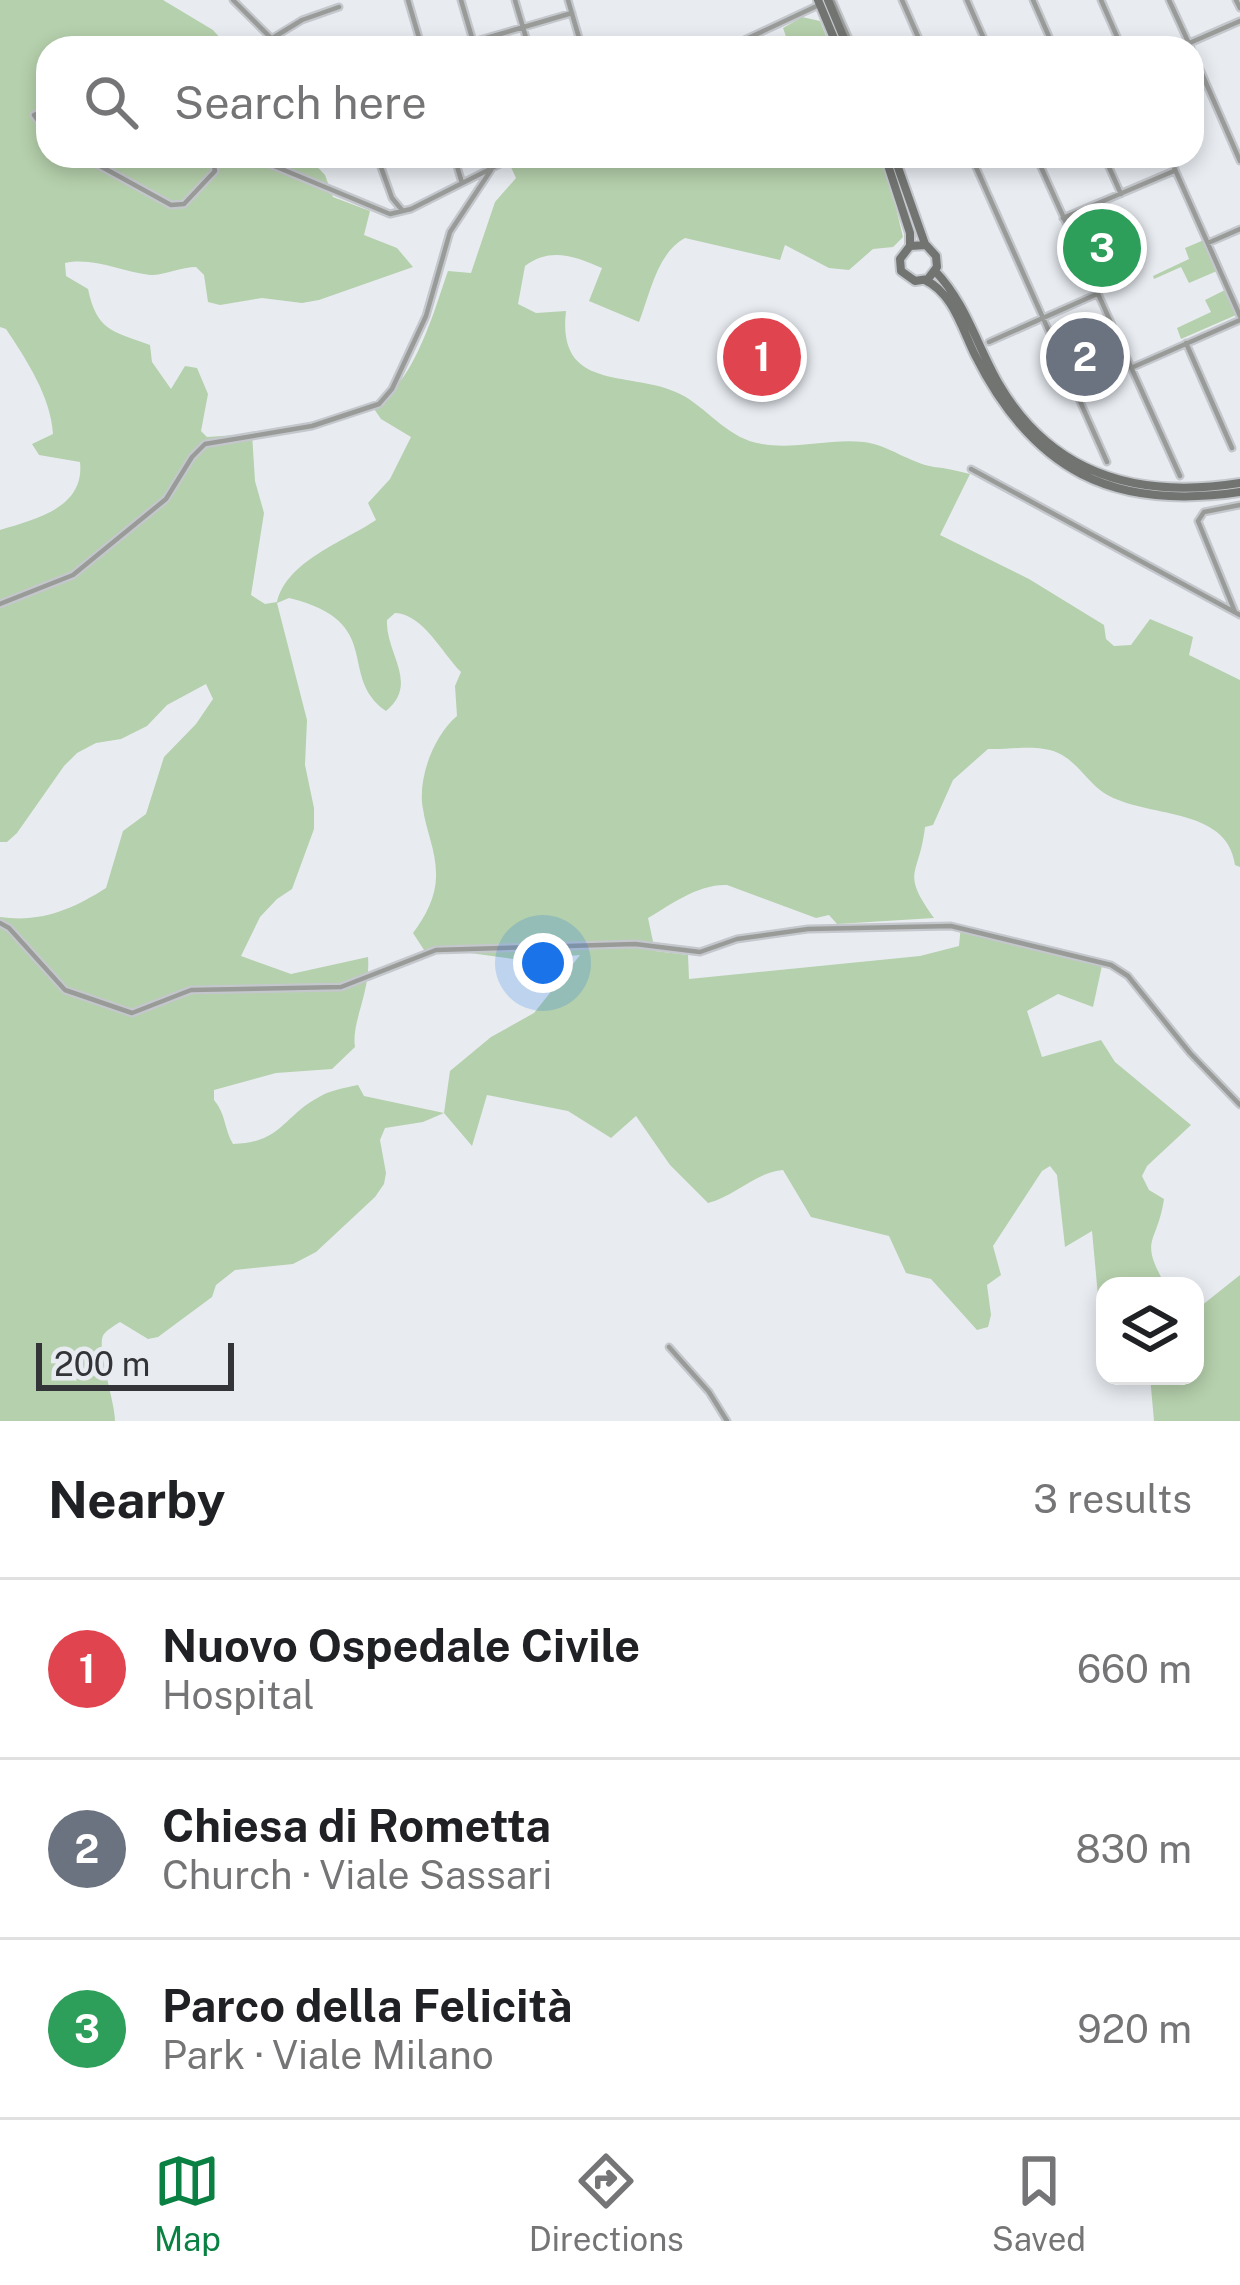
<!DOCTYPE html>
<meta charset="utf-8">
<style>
:root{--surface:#fff;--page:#f2f2f2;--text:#202124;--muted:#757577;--line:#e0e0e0;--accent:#0b8043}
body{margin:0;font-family:"Public Sans",sans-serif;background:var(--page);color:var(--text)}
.controls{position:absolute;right:36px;bottom:36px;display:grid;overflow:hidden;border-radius:24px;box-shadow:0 6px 18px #0003}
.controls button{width:108px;height:108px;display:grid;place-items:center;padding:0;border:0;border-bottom:3px solid var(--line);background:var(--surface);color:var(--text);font:60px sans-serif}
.scale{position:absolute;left:36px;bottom:30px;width:198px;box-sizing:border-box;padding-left:12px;border:6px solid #333437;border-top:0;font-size:33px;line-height:42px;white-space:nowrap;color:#333437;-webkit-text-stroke:9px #e8ecf1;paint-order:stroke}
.you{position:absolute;left:543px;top:963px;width:42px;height:42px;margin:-30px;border:9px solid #fff;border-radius:50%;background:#1a73e8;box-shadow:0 0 0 18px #1a73e833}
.badge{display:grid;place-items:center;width:78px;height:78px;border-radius:50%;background:var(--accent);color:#fff;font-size:39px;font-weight:700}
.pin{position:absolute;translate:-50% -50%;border:6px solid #fff;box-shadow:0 3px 12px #0006}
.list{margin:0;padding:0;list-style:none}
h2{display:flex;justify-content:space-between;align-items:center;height:156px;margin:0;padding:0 48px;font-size:51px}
h2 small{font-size:39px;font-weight:400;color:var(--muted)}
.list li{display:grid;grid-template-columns:78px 1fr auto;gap:36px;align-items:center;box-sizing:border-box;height:180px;padding:0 48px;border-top:3px solid var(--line)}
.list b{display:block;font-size:45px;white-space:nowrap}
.list p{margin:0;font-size:39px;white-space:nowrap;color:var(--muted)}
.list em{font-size:39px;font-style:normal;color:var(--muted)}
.icon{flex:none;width:66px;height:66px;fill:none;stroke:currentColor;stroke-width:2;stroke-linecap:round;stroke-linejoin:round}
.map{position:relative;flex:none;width:1240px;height:1421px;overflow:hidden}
.search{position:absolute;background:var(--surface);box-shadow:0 6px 18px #0003;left:36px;right:36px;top:36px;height:132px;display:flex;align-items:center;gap:30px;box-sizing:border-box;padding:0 42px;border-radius:36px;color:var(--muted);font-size:45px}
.sheet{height:696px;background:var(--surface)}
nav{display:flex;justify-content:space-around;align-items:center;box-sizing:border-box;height:168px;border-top:3px solid var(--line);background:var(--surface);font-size:33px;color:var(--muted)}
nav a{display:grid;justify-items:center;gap:6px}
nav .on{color:var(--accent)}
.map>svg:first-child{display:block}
.green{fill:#b5d0ac;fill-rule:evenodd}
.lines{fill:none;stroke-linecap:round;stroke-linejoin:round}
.street-casing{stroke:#c4c7cc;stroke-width:9}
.secondary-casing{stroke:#c4c7cc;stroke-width:12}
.street{stroke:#999b99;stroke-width:4.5}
.secondary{stroke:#727471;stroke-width:8}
</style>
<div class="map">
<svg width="1240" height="1421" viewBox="0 0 1240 1421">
<rect width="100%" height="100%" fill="#e8ecf1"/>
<path class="green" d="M0 0H163L213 30 229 48H48V156H307L325 175 333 197 370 211 364 235 397 248 413 267 319 300 302 303 262 298 220 305 208 302 204 275 196 267C181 267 162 276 150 275 121 272 95 257 65 263L66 276 88 289C97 331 112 331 150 345L152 362 171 389 185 366 197 368 208 394 201 431 207 437 252 434 255 481 264 513 251 595 265 604 277 602C287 561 343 542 376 520L368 503 390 479 411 437 381 419 372 406C413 388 434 311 448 271L471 273 495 202 516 178 510 165 528 156H878L890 183 903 237 893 247 873 249 849 270 829 268 785 245 780 260 685 238C657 253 650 294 639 322L589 301 602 268C574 256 550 247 525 266L518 304 536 313 566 311C556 396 636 368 684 396 711 412 729 439 762 444 795 450 830 438 864 442 888 445 910 463 934 467 946 468 957 471 970 474L940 535 1029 579 1104 625 1106 639 1114 646 1131 645 1150 619 1193 637 1189 655 1240 680V867L1235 865C1227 805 1145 819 1104 793 1089 783 1078 764 1062 755 1041 743 1011 750 988 749L953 780 933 825 925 827C919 878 900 870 934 918L837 924 829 915 816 918 727 885C698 884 672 904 648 918L655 951 688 955 689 979 920 956 959 946 961 925 1103 961 1093 1007 1058 994 1027 1011 1042 1057 1101 1040 1115 1062 1191 1125 1147 1166 1142 1176 1149 1190 1164 1199C1157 1246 1138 1237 1166 1286H1105V1308L1098 1296 1092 1231 1065 1247 1057 1175 1050 1166 1042 1171 993 1246 1001 1275 987 1285 991 1315 988 1327 977 1330 931 1279 906 1273 889 1236 811 1217 783 1170C756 1172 735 1196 708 1203L670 1165 636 1116 611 1138 568 1111 487 1095 472 1146 444 1113 423 1122 385 1128 380 1140 386 1173 384 1184 375 1197 316 1252 293 1264 235 1270 216 1285 212 1297 158 1337 148 1339 120 1322C114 1326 108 1329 104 1334 95 1345 115 1401 115 1421H0V917C41 923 73 909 106 888L123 831 146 814 164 757 196 724 213 699 206 684 167 705 147 726 121 739 96 743 77 753 64 766 17 833 7 842H0V530C36 519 85 508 80 462L39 455 32 444 53 434C51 397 26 359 6 329L0 327ZM289 598C387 622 336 676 386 711 420 683 385 653 387 620L395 613C423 614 442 653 461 672L455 686 457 716C434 735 417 779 423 809 426 830 436 851 436 873 437 895 426 916 413 933L426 953 463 952 520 960 580 955 534 1013 491 1037 450 1071 444 1113 364 1096 358 1085C344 1088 331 1090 319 1097 284 1115 282 1143 233 1144 224 1129 226 1114 214 1100V1090L276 1073 332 1069 355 1047C351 1022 371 992 368 957L291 974 241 956 260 917 277 899 292 889 314 829V808L305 765 307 720 277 603Z
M802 17 820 21 831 48H790L783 28Z
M1114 205 1131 242 1103 254 1113 279 1103 283 1076 223Z
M1204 240 1217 271 1189 283 1181 267 1154 279 1153 276 1189 259 1185 248Z
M1225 290 1236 315 1181 339 1177 328 1211 312 1205 300Z
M1240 1275V1421H1154L1150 1376H1195V1306H1201Z"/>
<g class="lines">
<defs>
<path id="street" d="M233 0 281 48
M408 0 422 48
M461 0 475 48
M515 0 529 48
M568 0 582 48
M902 0 923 48
M967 0 988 48
M1033 0 1054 48
M1101 0 1122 48
M1169 0 1191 48
M1236 0 1240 8
M833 2 853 48
M271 39 302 20 339 7
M452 48 572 13
M727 48 821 4
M1178 48 1240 21
M1192 51 1240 161
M48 109 34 115 48 134
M82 156 171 205 184 204 215 171 212 156
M250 156 390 214 411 209 516 156
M377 156 392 198 402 210
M454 156 462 183
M971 156 1107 462
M1036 156 1180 476
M1104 156 1121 194
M1169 156 1240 316
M1063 218 1174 171
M1208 243 1240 229
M989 342 1097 294
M1186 343 1232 448
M1131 368 1240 320
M971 469 1240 615
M0 604 73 575 166 499 192 457 205 444 312 426 379 404 392 389 426 316 450 232 491 170
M1235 612 1198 521 1204 512 1240 505
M0 923 9 928 65 990 132 1013 191 990 341 987 436 950 635 944 700 952 737 939 808 929 951 926 1111 965 1128 976 1190 1053 1240 1105
M669 1347 709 1392 727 1421"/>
<path id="secondary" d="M818 0 838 48
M828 0 848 48
M885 156 910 233V246L900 259 901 271 915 281 928 279 937 267 936 256 926 245 910 246
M894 156 925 244
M935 271C966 303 977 346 999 384 1053 477 1140 499 1240 483
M925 280C953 293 962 329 975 355 1033 471 1113 511 1240 492"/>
</defs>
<use href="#street" class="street-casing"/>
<use href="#secondary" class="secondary-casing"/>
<use href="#street" class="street"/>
<use href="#secondary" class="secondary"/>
</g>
</svg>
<div class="controls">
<button><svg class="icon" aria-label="layers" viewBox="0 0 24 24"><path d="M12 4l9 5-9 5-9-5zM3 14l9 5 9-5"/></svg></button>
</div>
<div class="scale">200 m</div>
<div class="you"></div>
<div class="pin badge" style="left:762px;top:357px;background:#e0444e">1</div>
<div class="pin badge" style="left:1085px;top:357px;background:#6b7280">2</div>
<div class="pin badge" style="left:1102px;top:248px;background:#2e9e5b">3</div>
<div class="search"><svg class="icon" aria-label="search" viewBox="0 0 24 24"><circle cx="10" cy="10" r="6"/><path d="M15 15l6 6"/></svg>Search here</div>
</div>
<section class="sheet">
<h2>Nearby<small>3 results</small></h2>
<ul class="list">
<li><span class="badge" style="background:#e0444e">1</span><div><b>Nuovo Ospedale Civile</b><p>Hospital</p></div><em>660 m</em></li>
<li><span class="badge" style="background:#6b7280">2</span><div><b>Chiesa di Rometta</b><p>Church · Viale Sassari</p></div><em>830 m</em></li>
<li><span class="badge" style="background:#2e9e5b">3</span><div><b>Parco della Felicità</b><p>Park · Viale Milano</p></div><em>920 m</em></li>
</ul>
</section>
<nav>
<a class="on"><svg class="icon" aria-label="map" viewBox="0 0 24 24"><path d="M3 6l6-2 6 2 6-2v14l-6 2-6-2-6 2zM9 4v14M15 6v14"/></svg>Map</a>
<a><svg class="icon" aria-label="directions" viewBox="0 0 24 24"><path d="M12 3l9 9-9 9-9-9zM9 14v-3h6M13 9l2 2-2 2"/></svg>Directions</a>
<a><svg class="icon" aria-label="saved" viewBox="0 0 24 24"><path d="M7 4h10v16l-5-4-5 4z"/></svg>Saved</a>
</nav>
